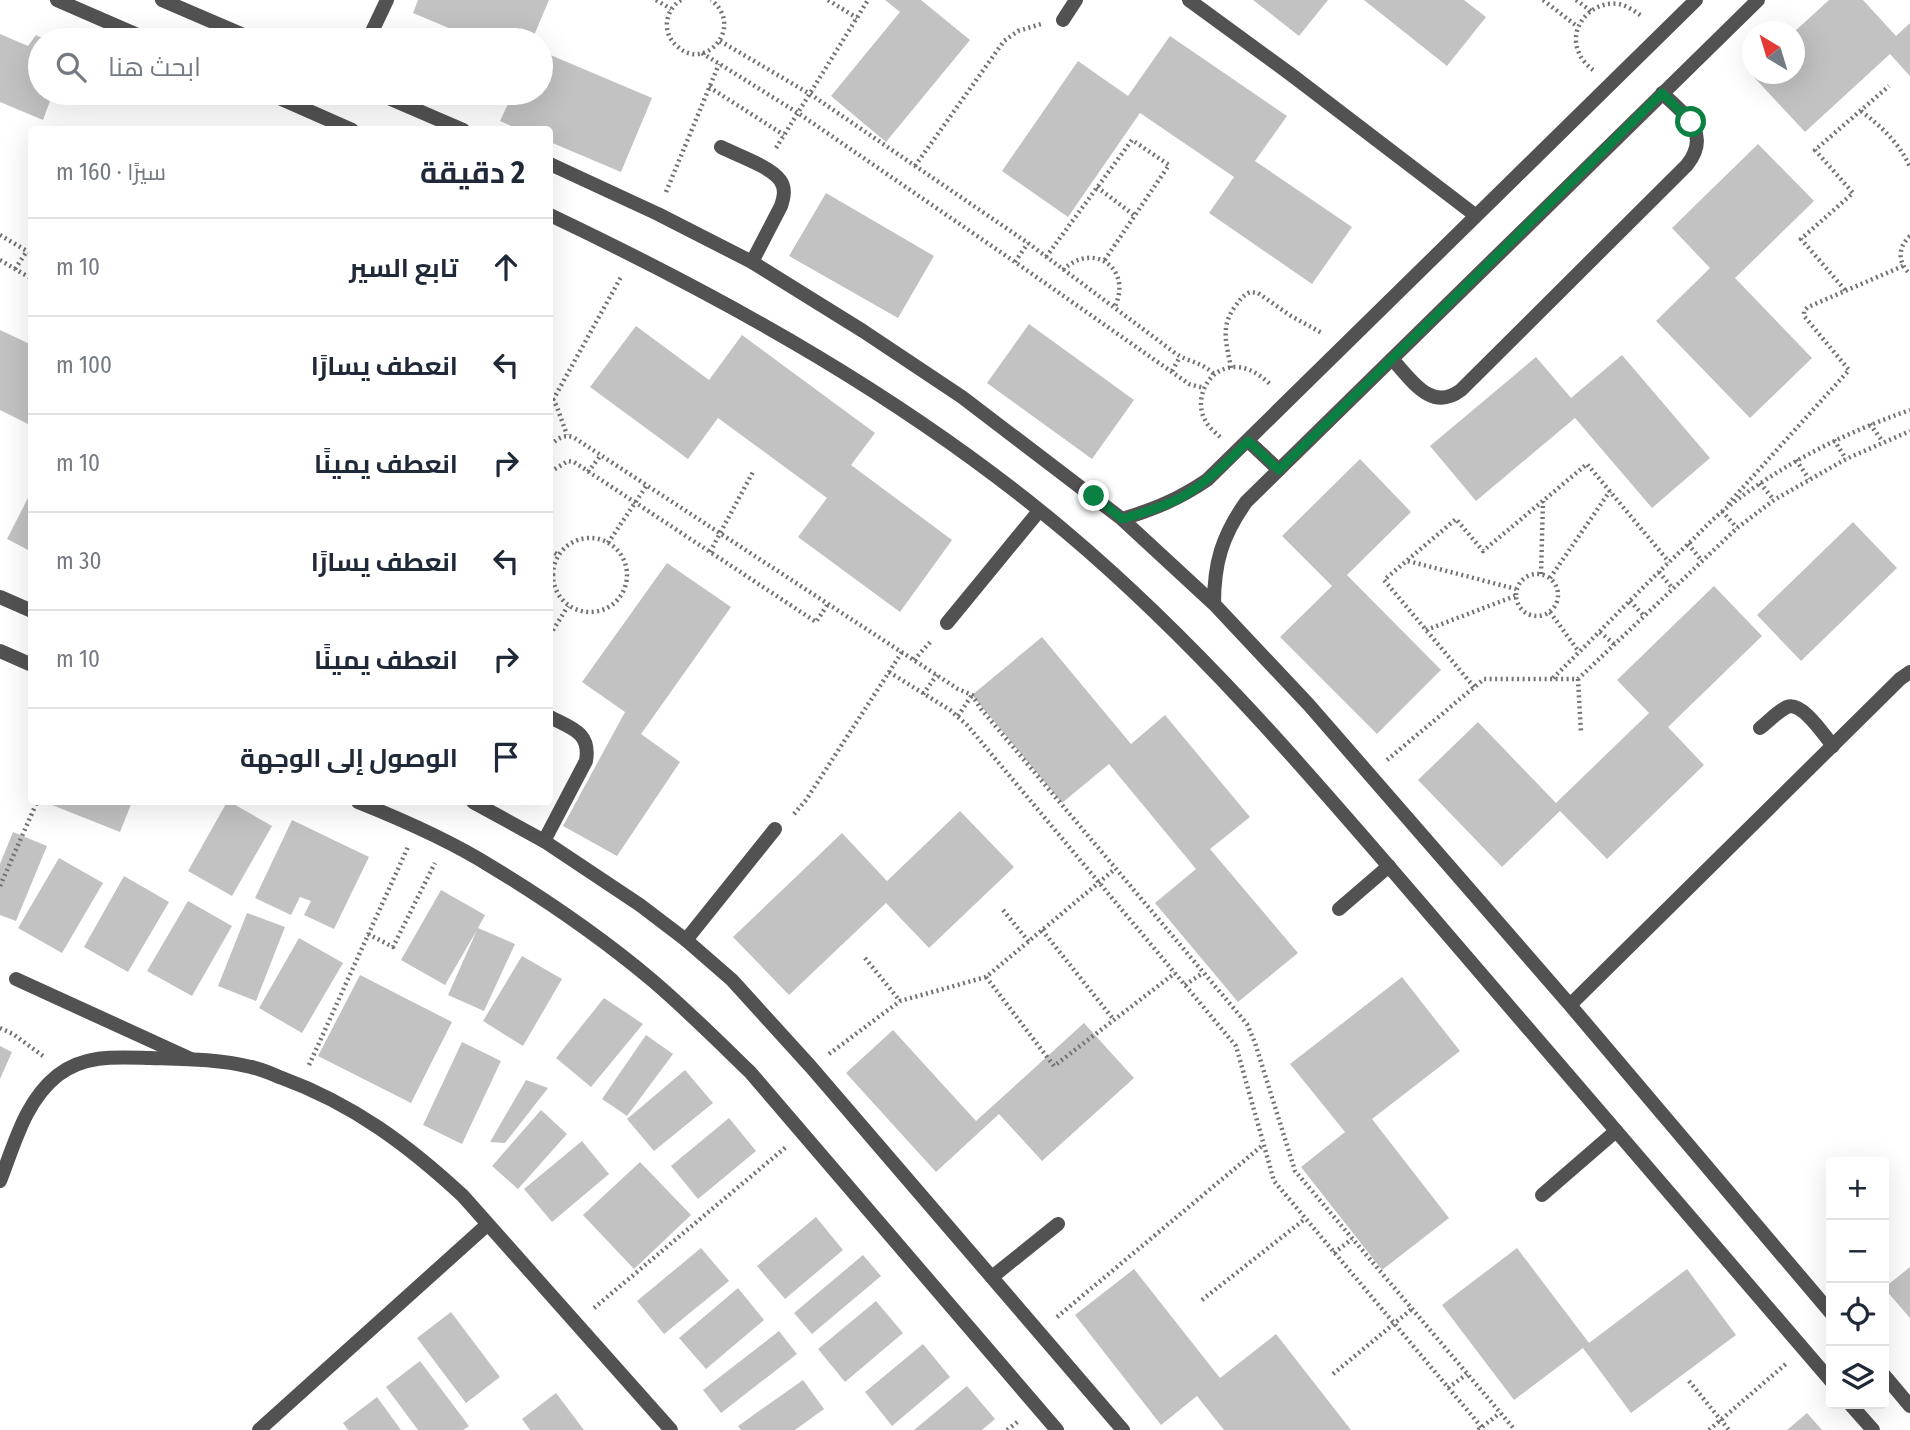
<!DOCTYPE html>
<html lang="ar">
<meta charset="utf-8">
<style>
:root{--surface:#fff;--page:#f2f2f3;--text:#1f2937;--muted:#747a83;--line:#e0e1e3}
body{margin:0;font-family:"Fira Sans Condensed",Cairo,sans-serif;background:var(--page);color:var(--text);direction:rtl}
.controls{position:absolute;right:21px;bottom:21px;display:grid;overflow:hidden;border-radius:7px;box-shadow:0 7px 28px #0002}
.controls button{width:63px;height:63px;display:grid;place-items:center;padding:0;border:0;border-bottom:2px solid var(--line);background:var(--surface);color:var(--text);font:35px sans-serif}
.compass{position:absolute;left:1742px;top:21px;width:63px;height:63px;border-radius:50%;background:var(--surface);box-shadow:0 7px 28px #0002;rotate:322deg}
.stop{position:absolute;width:21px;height:21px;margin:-16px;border:5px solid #0b8043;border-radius:50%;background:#fff}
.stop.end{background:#0b8043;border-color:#fff;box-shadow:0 2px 7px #0008}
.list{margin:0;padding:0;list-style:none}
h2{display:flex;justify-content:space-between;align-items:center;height:91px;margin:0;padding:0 28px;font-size:30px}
h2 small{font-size:23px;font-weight:400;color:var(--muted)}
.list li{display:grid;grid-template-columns:46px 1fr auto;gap:21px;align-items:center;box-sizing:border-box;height:98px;padding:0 28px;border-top:2px solid var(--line)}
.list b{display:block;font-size:26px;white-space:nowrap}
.list em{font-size:23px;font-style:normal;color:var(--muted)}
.icon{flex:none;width:38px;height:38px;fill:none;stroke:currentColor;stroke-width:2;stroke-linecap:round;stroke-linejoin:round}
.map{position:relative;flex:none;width:1910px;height:1430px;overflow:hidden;direction:ltr}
.search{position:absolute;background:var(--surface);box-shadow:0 7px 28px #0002;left:28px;top:28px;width:525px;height:77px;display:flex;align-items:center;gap:18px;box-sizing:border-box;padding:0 24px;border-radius:38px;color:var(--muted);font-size:26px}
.panel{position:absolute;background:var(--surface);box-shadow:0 7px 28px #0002;left:28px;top:126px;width:525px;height:679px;border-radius:7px;direction:rtl}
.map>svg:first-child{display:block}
.building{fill:#c2c2c2}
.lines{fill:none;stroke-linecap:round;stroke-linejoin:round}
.path{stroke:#747474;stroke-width:4.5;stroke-dasharray:2 3.5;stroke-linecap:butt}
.lane{stroke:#525252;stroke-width:14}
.street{stroke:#525252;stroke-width:14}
.route{stroke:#0b8043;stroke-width:9}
</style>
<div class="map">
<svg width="1910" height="1430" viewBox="0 0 1910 1430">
<rect width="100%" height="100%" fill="#fff"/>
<path class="building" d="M418 0H549L532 40H477L413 13Z
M885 0H921L970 40 886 142 831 96 900 12Z
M1253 0H1328L1299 36Z
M1364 0H1464L1486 17 1447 66Z
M1829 0H1863L1896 36 1910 23V76L1890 54 1805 132 1751 74H1794V32Z
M0 34 28 46 36 35 46 40H40V93H53L43 120 0 102Z
M1170 36 1287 116 1255 161 1352 227 1312 284 1209 213 1234 177 1140 113 1068 217 1002 171 1078 61 1128 96Z
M541 51 652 98 621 172 550 142V130H520L500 121 513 93H541Z
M1758 144 1814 201 1735 278 1812 358 1750 418 1656 321 1710 268 1672 228Z
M826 193 934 256 898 318 789 256Z
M1029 324 1134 400 1092 459 987 383Z
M636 326 709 380 742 335 875 433 851 465 952 540 900 612 798 537 827 498 718 418 688 459 590 387Z
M0 330 32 345V426L0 410Z
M1622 355 1710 458 1652 508 1575 418 1476 501 1430 446 1536 357 1571 398Z
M1360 459 1411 512 1347 575 1441 670 1377 734 1280 637 1332 586 1282 536Z
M32 490V552L7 539Z
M1853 522 1897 568 1801 661 1757 615Z
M667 563 731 607 641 734 680 762 617 856 563 826 625 712 582 682Z
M1714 586 1762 636 1668 727 1704 765 1607 859 1560 811 1502 867 1418 780 1478 722 1556 803 1649 713 1617 680Z
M1042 637 1131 744 1165 715 1250 817 1210 849 1298 953 1238 1002 1155 903 1196 869 1109 764 1062 803 972 695Z
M53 802H132L120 832 52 805Z
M227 802H230L272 826 232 896 188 871Z
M960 811 1014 867 929 948 886 903 789 995 733 937 842 833 887 881Z
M292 820 369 857 334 929 304 915 311 901 300 897 291 915 255 898Z
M13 832 47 846 16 921 0 915V864Z
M59 858 103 883 62 953 18 928Z
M124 876 169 902 128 972 84 947Z
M441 890 485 915 478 928 515 944 484 1011 448 995 477 930 445 985 401 960Z
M188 901 232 926 192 996 147 971Z
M247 913 285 927 256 1001 218 986Z
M299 938 343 963 302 1033 259 1008Z
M522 956 562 979 523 1046 483 1021Z
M360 975 452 1022 411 1103 318 1056Z
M1402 977 1460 1051 1372 1119 1449 1218 1382 1270 1301 1167 1345 1132 1290 1064Z
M604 998 643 1024 591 1087 556 1058Z
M1084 1023 1134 1078 1042 1161 999 1114 936 1172 846 1073 893 1030 976 1121Z
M646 1035 673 1054 627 1116 602 1099Z
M462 1042 501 1061 462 1144 423 1125Z
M0 1046 12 1052 0 1079Z
M685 1070 713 1103 654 1151 627 1119Z
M526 1080 548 1088 505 1143 490 1142Z
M541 1110 567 1134 518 1189 492 1166Z
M729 1118 756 1151 698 1199 671 1166Z
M582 1141 609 1174 552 1222 524 1189Z
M640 1162 691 1215 634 1269 583 1215Z
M816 1217 843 1250 785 1299 757 1266Z
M701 1248 729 1281 664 1334 637 1301Z
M1517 1248 1589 1343 1687 1269 1736 1335 1631 1413 1583 1348 1514 1400 1442 1305Z
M863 1255 881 1276 812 1334 794 1313Z
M1910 1267V1318L1884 1288Z
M1134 1269 1220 1378 1276 1334 1351 1430H1224L1197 1396 1161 1425 1075 1315Z
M738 1288 764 1320 706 1369 679 1338Z
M876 1301 903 1333 845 1382 818 1349Z
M451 1312 500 1377 466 1403 417 1338Z
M779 1331 797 1354 721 1413 703 1390Z
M923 1344 950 1377 892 1426 865 1392Z
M420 1361 469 1426 463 1430H418L386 1387Z
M803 1380 824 1409 795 1430H741L738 1426Z
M967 1386 995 1419 982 1430H914Z
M556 1393 584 1430H530L522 1419Z
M377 1397 401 1430H348L343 1423Z
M1807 1413 1822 1430H1787Z"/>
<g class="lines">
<path class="path" d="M656 0 671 9
M681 0C671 6 666 17 667 28 668 36 672 42 678 47 706 72 745 26 711 0
M828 0 857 18
M1543 0 1578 27
M1576 0 1591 11
M720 41 810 94 1028 243 1175 353C1190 363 1201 361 1215 375
M702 53 798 113 1015 262 1189 384 1204 388
M1593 70C1588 66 1581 59 1579 53 1567 27 1592 0 1619 4 1628 6 1636 12 1643 17
M709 87 784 135
M1861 111C1882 127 1899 143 1910 167
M776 148 868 0
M915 166 1004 41 1018 31 1041 24
M1097 187 1135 216
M666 192 719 64
M0 235 32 254
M1910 236C1897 248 1898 263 1910 274
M1046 257 1132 140 1169 165 1104 261
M0 260 32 279
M1015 262 1028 243
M15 269 27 251
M1063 270C1094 240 1134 270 1114 308
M1845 290 1801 239 1853 193 1815 150 1889 86
M1231 368C1227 345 1220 328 1234 308 1239 301 1243 295 1250 292L1258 293 1291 316 1322 333
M1172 371 1180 357
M550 394 557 407 567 435
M553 400 621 277
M1870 424 1883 442
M1220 437C1215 432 1208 427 1205 420 1193 398 1209 367 1235 367 1249 367 1260 375 1270 384
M1834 440 1846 459
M550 445C558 439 563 434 573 437L958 689 972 695 981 709 1247 1024 1255 1043 1295 1171 1515 1430
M1796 460 1809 479
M550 472 568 461 574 462 816 622 828 604
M588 472 601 455
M1760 483 1774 500
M1728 504 1849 370 1804 316V311L1808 307 1903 266
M1722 511 1737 528
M553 575a37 37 0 1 1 74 0a37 37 0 1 1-74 0Z
M608 543 647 485
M1688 544 1702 561
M550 550 558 555
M710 552 754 470
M1408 561 1516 589
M1659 572 1673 589
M1516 595a21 21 0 1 1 42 0a21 21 0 1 1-42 0Z
M1541 574 1543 501
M1550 578 1610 491
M1630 601 1645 617
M1550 612 1579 652
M1426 630 1515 596
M1600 632 1615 645
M550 635 568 606
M914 660 932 640
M889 672 950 710 967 725 1236 1046 1274 1181 1484 1430
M1553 678C1597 635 1640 589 1685 547 1698 535 1710 521 1724 510 1780 465 1842 434 1910 410
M1578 679 1581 733
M1474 687 1384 580 1456 519 1483 551 1587 464 1669 562
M923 694 937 675
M958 716 972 695
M1387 760 1484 679H1578L1737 528 1774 500 1846 459 1910 431
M794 814 806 800 902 652
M0 886 37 802
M1003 910 1029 942
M1042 930 1114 1020
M368 934 393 947 435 863
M865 958 900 1001
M986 977 1054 1066 1175 973
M1185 985 1203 973
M0 1028 13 1034 43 1056
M829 1054 900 1001 986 977 1115 869
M309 1065 408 847
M1334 1253 1352 1239
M1202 1300 1305 1219
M594 1308 786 1147
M1057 1317 1263 1145
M1333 1374 1413 1308
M1689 1381 1729 1430
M1448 1388 1467 1374
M1007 1430 1020 1420
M1478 1430 1500 1413
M1709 1430 1787 1363"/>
<path class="lane" d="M1063 20 1076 0
M721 147C736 155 770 166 780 180 786 188 784 197 781 206L752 262
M1392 359C1411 379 1431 413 1461 390L1687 165C1712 133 1685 115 1662 93
M947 623 1039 511
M1760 728C1768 722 1778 711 1787 707 1802 701 1824 735 1833 746
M544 841 586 761C591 732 571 728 550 717
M1339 909 1389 866
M686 940 775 829
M16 979 191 1059
M1542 1195 1616 1131
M992 1277 1058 1224"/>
<path class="street" d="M57 0 149 40
M162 0 255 40
M1189 0 1293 76 1475 215
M368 40 387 0
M268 93 352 130
M377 93 463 130
M550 164 658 214 752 262 863 331 962 397 1122 519 1214 604 1309 705 1570 1005 1831 1313
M550 215C733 302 910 401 1066 532 1205 649 1323 790 1441 927 1571 1079 1701 1230 1831 1381
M1248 441 1279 470
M1122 519C1155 509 1179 499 1207 480L1696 0
M0 597 32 611
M1214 604C1214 563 1222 536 1246 502L1758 0
M0 651 32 665
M358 802C403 820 451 841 492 867 548 901 603 939 653 981 687 1010 718 1041 750 1072L1057 1430
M473 802 544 841 640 905 686 940 732 980 811 1067 1123 1430
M1570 1005 1900 679 1910 672
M0 1181C15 1143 25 1101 58 1075 85 1054 118 1057 150 1058 184 1059 219 1059 251 1067 262 1069 272 1074 282 1078 353 1104 408 1145 463 1196L671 1430
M1884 1375 1910 1406
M1850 1404 1873 1430
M259 1430 488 1224"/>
</g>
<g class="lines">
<path class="route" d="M1094 496 1122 519C1142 513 1161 508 1180 498 1206 484 1227 462 1248 441L1279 470 1662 93 1691 122"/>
</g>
</svg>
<div class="controls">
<button>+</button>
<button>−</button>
<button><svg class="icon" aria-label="locate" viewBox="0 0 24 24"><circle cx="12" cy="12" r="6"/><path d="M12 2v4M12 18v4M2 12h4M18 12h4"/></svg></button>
<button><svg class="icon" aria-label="layers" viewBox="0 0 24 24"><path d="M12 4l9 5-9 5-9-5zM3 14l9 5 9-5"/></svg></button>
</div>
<svg class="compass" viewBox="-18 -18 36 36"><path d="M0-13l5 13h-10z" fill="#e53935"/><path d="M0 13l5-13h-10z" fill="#747a83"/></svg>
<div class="stop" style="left:1691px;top:122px"></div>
<div class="stop end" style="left:1094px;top:496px"></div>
<div class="search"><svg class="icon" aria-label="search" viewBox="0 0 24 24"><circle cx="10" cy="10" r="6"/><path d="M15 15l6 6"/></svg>ابحث هنا</div>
<section class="panel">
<h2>2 دقيقة<small>سيرًا · 160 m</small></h2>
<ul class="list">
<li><svg class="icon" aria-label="ahead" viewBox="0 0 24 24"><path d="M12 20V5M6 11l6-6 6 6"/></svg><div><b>تابع السير</b></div><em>10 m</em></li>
<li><svg class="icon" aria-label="left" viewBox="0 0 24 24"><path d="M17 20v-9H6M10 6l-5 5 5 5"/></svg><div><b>انعطف يسارًا</b></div><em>100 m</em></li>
<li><svg class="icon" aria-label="right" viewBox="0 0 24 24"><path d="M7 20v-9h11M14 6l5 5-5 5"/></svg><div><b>انعطف يمينًا</b></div><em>10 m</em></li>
<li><svg class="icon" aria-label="left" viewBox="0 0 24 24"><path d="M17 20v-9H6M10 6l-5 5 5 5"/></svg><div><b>انعطف يسارًا</b></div><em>30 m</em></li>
<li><svg class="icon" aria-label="right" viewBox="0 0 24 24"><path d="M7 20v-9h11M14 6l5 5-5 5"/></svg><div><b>انعطف يمينًا</b></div><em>10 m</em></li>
<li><svg class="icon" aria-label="arrive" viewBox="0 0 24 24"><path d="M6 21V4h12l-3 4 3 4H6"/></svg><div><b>الوصول إلى الوجهة</b></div></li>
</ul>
</section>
</div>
